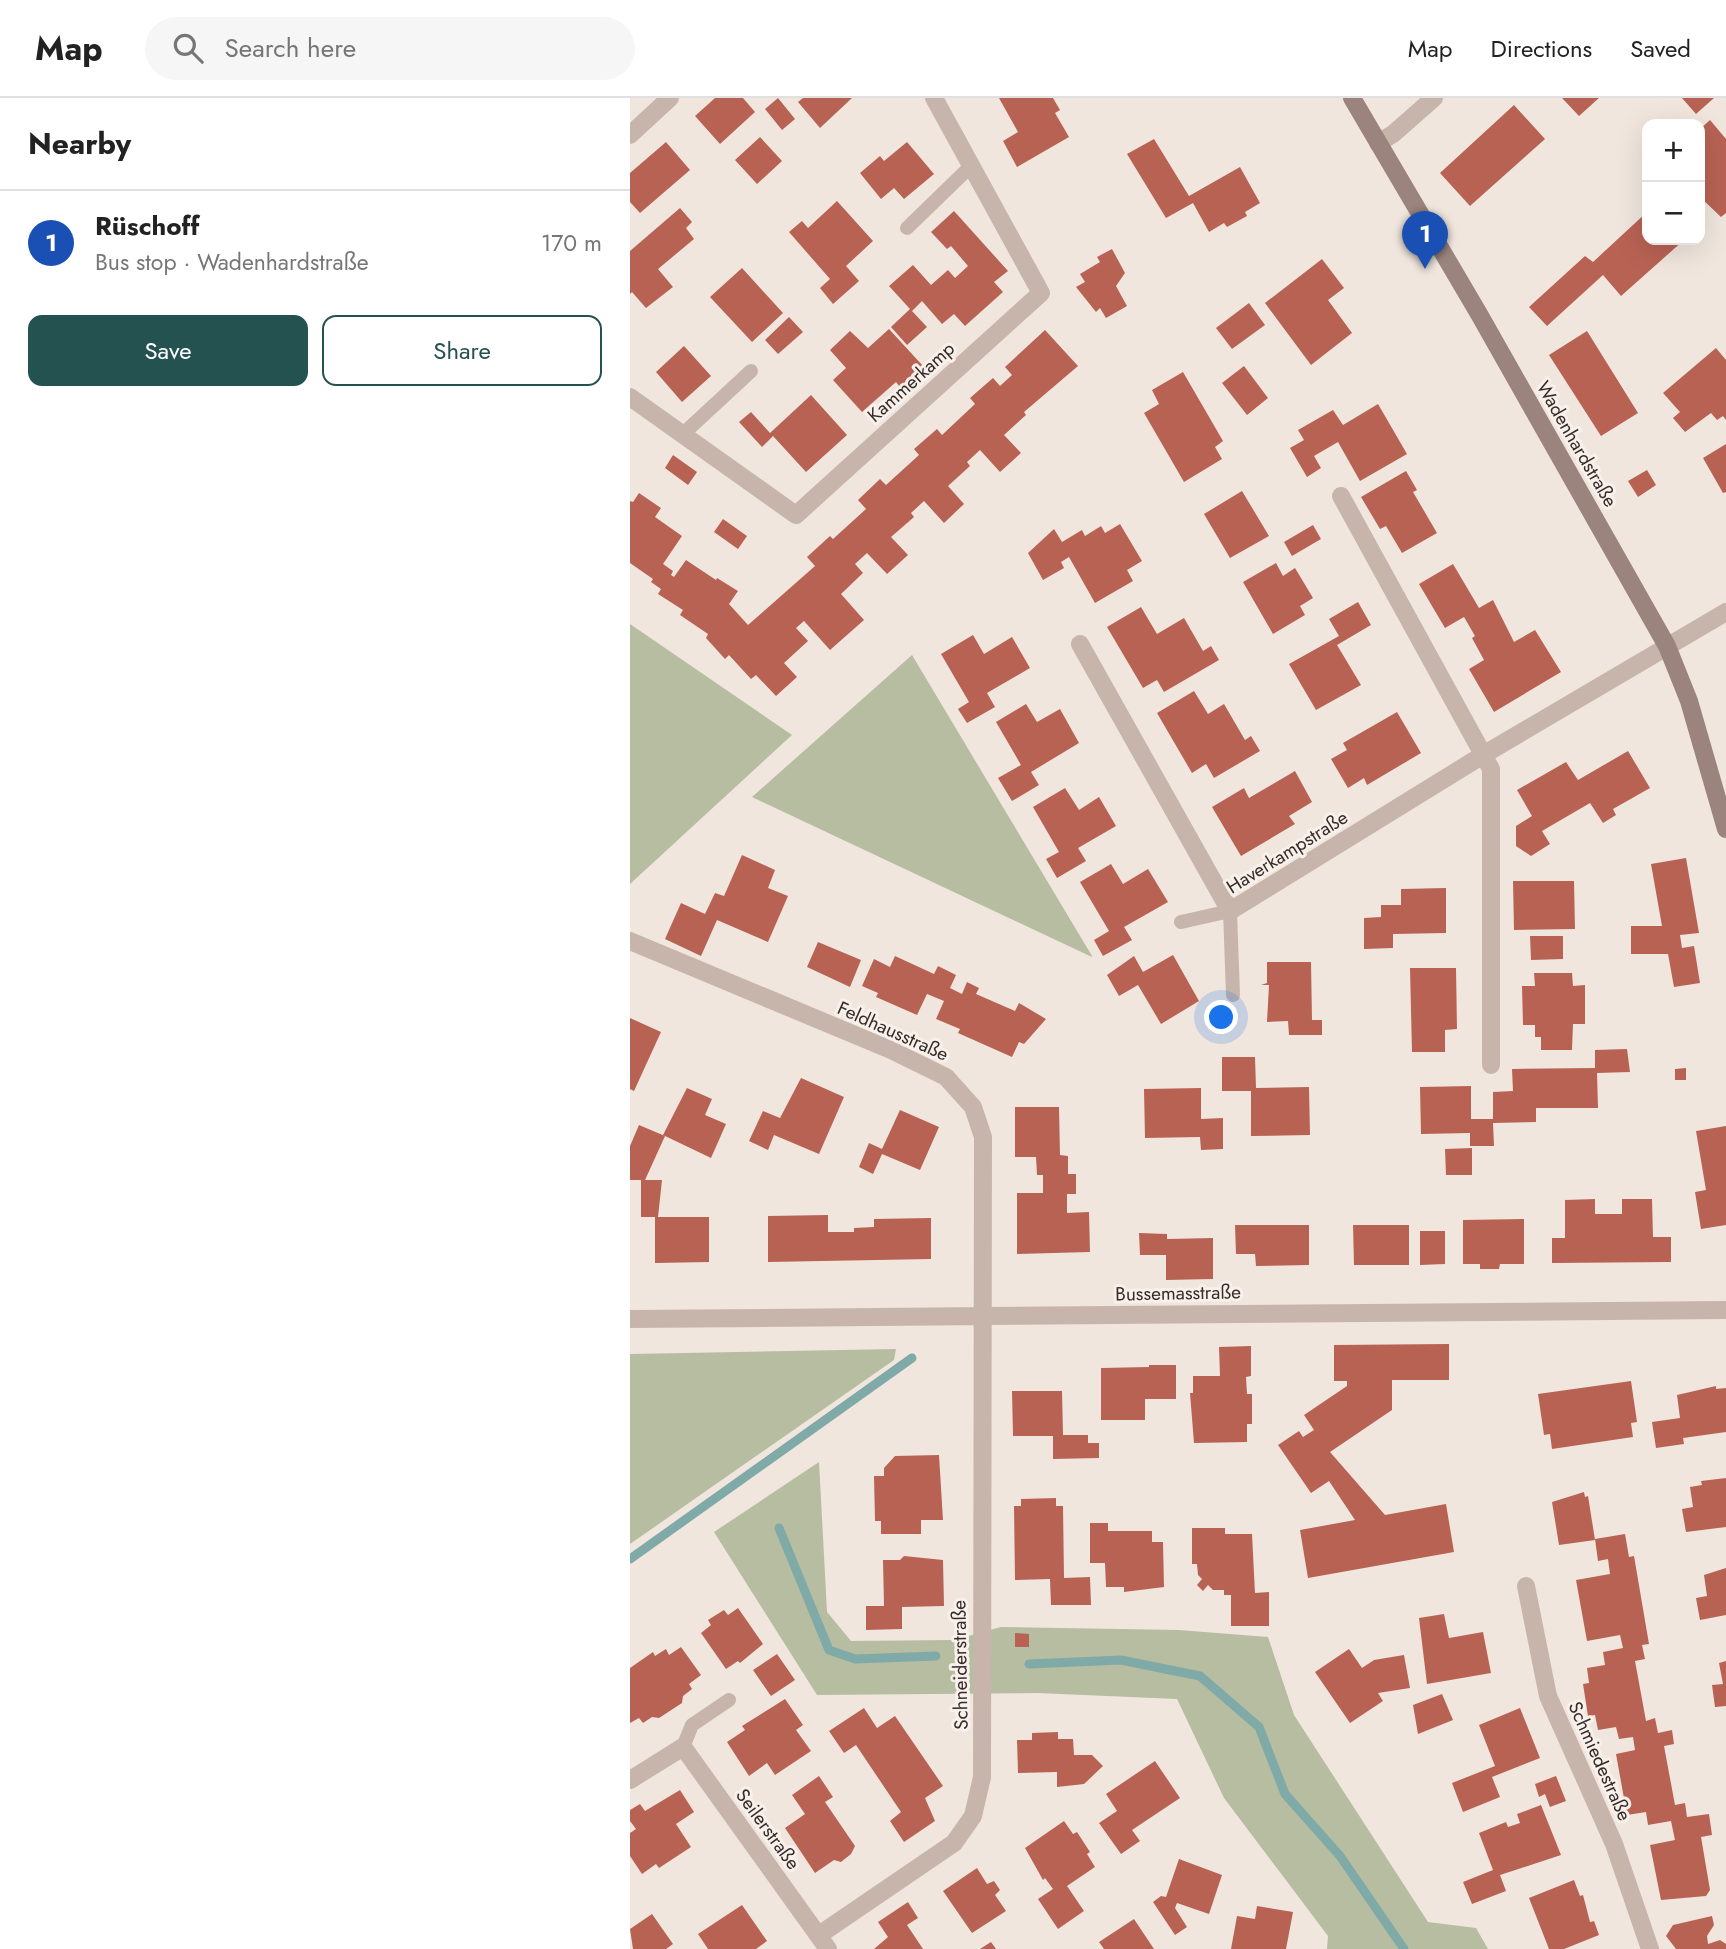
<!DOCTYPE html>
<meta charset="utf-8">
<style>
:root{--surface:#fff;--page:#f6f6f6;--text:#222;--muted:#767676;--line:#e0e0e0;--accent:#245250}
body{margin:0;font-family:Jost,sans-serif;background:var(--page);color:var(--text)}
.controls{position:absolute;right:21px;top:21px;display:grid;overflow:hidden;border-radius:14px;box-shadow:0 7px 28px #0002}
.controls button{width:63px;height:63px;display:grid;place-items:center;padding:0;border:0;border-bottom:2px solid var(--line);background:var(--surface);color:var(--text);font:35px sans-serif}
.you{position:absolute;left:592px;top:920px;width:24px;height:24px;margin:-18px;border:5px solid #fff;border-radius:50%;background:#1a73e8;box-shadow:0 0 0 10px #1a73e833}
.badge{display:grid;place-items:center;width:46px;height:46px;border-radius:50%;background:var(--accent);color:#fff;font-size:23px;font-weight:700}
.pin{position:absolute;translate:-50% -58px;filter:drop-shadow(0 2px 4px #0008)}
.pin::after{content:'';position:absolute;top:37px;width:24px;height:21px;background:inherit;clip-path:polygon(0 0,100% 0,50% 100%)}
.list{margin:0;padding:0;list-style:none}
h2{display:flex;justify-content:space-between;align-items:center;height:91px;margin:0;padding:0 28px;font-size:30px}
h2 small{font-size:23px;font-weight:400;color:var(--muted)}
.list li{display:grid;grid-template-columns:46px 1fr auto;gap:21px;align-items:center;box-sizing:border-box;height:105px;padding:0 28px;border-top:2px solid var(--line)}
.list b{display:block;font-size:26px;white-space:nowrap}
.list p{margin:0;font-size:23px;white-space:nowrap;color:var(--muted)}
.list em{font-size:23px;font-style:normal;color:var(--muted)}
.actions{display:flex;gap:14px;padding:21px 28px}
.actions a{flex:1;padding:16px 0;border:2px solid var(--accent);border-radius:14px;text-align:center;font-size:24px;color:var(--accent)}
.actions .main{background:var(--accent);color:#fff}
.icon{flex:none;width:38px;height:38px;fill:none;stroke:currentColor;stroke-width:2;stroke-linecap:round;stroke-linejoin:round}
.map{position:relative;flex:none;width:1096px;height:1851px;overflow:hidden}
header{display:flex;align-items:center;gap:42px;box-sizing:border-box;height:98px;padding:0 35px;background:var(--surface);border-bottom:2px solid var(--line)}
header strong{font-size:33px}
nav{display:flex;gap:38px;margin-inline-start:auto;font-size:24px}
.search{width:490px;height:63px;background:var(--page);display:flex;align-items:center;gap:18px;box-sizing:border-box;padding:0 24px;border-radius:38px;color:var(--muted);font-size:26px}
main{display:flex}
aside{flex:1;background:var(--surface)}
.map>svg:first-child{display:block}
.green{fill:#b6bda0}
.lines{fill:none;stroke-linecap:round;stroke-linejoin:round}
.stream{stroke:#80aaa7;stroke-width:9}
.building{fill:#b86254}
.lane{stroke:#c7b5ab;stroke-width:14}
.street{stroke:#c7b5ab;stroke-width:18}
.secondary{stroke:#9a847d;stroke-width:18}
.labels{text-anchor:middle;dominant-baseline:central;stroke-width:6;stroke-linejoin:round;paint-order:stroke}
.street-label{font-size:19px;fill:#352c2a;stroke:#f8f0ea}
</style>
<header>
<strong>Map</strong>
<div class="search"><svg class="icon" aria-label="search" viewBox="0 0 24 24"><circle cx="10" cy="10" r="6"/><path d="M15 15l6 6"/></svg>Search here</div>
<nav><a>Map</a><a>Directions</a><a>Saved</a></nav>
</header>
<main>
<aside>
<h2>Nearby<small></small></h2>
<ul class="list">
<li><span class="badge" style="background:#1a4fb4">1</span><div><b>Rüschoff</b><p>Bus stop · Wadenhardstraße</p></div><em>170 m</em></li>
</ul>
<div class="actions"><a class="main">Save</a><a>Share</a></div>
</aside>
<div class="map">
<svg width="1096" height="1851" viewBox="0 0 1096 1851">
<rect width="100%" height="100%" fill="#f0e6de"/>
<path class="green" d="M0 526 162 637 0 786Z
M282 557 462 858V859L122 699Z
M266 1251 264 1262 0 1446V1256Z
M189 1364 197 1514 221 1543 324 1542 371 1529 549 1532 638 1539 664 1617 798 1824 846 1830 858 1851H697L698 1838 594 1700 547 1601 407 1595 187 1597 84 1434Z"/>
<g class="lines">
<path class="stream" d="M149 1430 199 1552 225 1561 306 1558
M0 1461 282 1260
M399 1566 491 1562 570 1578 629 1629 655 1696 710 1758 774 1851"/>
</g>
<path class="building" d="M85 0H113L125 14 90 46 65 18Z
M148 0 165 21 152 32 135 11Z
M173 0H222L190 30 168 4Z
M369 0H423L430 12 425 15 439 39 387 69 373 43 388 34Z
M932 0H969L949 18Z
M1052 0H1084L1066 16Z
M884 7 915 41 840 108 810 75Z
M1080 22 1096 41V115L1091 119 1070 99V31Z
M130 39 152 63 127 86 105 62Z
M524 41 559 98 610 69 630 105 615 114 617 118 597 129 594 125 579 134 563 105 536 120 497 56Z
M36 44 60 72 10 115 0 104V75Z
M277 44 304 76 274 101 264 90 251 101 230 75 250 58 254 63Z
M207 103 243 143 216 168 229 183 203 206 190 190 200 181 159 134 172 123 178 130Z
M50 110 62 124 56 130 64 141 28 171 43 189 16 210 2 194 0 196V153Z
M324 113 378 173 364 184 373 194 335 228 324 216 312 226 292 203 282 213 297 229 277 247 261 229 280 211 259 188 283 167 301 187 318 172 325 180 338 168 321 148 317 151 301 134Z
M1017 114V142H1054L991 198 973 177 917 228 899 209 955 158 963 164Z
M482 151 495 175 486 188 497 208 476 220 470 210 466 214 446 189 455 184 450 176 470 164 467 159Z
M692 161 714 190 698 202 722 235 681 267 635 205Z
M112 170 153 215 122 244 80 199Z
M619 205 635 227 602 251 586 230Z
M159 219 173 234 148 256 135 242Z
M259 231 293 268 270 289 266 284 232 314 203 282 216 270 200 252 220 233 238 250Z
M415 232 448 268 394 314 396 317 374 337 391 355 370 374 350 352 337 364 340 368 318 388 334 406 314 425 294 403 281 415 284 419 261 439 278 457 257 476 237 455 225 466 233 475 211 496 234 522 200 552 174 523 166 530 178 543 154 565 167 579 146 598 126 577 121 581 99 557 95 561 76 540 78 536 50 517 53 512 28 496 31 491 21 484 23 481 0 465V403L3 404 9 395 31 410 25 419 52 438 33 466 43 473 41 477 44 479 56 462 86 482 87 480 108 493 99 506 118 527 185 468 177 459 200 438 203 441 236 411 228 402 250 381 256 387 289 357 284 351 307 331 312 337 345 306 340 300 363 280 370 288 382 277 375 269Z
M957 233 1008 315 971 338 919 257Z
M54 248 81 278 52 304 26 274Z
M1086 250 1096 262V322L1093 318 1087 322 1081 315 1055 334 1043 320 1050 314 1033 295Z
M614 268 638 300 617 317 592 285Z
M553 274 593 343 585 349 592 361 554 384 514 315 529 306 522 292Z
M181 297 217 337 176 374 143 338 132 349 109 324 121 314 140 335Z
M748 306 777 356 730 383 708 344 684 358 691 370 677 379 660 350 674 342 668 332 703 312 713 327Z
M1096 346V394L1093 395 1073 360Z
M43 357 67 374 58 387 35 370Z
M1017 372 1026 387 1008 399 998 383Z
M776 373 787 392 783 394 807 435 772 455 756 428 750 431 731 399Z
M612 393 639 438 600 460 574 416Z
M93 421 117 438 108 451 84 434Z
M490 426 512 463 497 472 503 483 465 505 439 459 431 464 434 470 413 482 398 455 424 431 432 444 452 432 455 438 471 428 475 435Z
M683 427 691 441 662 458 654 444Z
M646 465 653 478 665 470 683 500 670 508 675 517 643 536 613 484Z
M823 466 849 510 863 502 884 544 905 532 931 574 864 614 839 571 854 562 842 540 845 538 834 519 815 530 789 486Z
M728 504 741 527 707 547 731 587 686 612 659 566 709 538 699 521Z
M511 509 527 536 554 520 573 553 581 548 589 562 534 594 527 582 513 590 477 529Z
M343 537 354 556 382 539 400 570 357 595 365 609 337 625 328 611 339 604 311 556Z
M564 593 578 616 594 606 615 642 621 638 630 653 584 680 576 666 562 675 527 615Z
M396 606 407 624 430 611 449 645 401 674 409 687 382 703 368 680 391 667 366 624Z
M767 614 791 655 737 687 734 680 718 690 701 661 717 652 713 645Z
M998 653 1020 690 983 711 986 717 973 725 960 705 912 733 920 746 901 758 886 748V728L902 718 887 692 936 664 948 682Z
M665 673 682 704 659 718 665 726 611 758 582 709 614 690 619 700Z
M435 690 449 712 469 699 486 728 448 750 456 763 427 780 416 761 429 754 403 709Z
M112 757 145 772 138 790 158 798 138 844 87 822 71 858 35 841 51 805 75 816 85 795 94 798Z
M1056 760 1069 835 1050 837 1052 850 1064 848 1070 885 1044 889 1038 856H1001V828H1032L1021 766Z
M481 766 493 786 518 771 538 804 494 829 502 842 473 858 464 842 479 833 450 784Z
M883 783H944L945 831 884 832Z
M816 790V835L763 836V850L734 851V820L751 819V807H771V791Z
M900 838H933V861L901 862Z
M188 844 231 862 220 889 177 869Z
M543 857 569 903 531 926 508 887 489 898 477 877 504 858 513 874Z
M265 858 304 876 308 868 326 877 320 890 332 896 337 884 349 890 346 896 385 913 389 905 416 921 394 946 389 944 382 959 328 935 330 931 306 921 314 903 297 896 287 917 246 899 248 895 232 888 244 861 260 869Z
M637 864H681L682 922H692V937H659L658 923 637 924 639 887H631L637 885Z
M780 870H826L827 931 815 932V954H782Z
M904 875H942L943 888 955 887V926H943L942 952H911V939H905V927H893L892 888H905Z
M0 920 31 934 4 993 0 991Z
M997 951 1000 974 967 975 968 1010H906V1024L863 1025 864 1048H840V1035L791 1036 790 989 841 988V1021H863V994L883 993 882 971 965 970V952Z
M592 959H625L626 990 679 989 680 1037 621 1038V993H592Z
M1056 970V982H1045V971Z
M171 980 214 999 189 1056 144 1037 138 1052 119 1043 133 1013 150 1020Z
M57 990 82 1001 75 1017 96 1026 81 1060 33 1037Z
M571 990V1021L593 1020V1051L571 1052 570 1039 515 1040 514 991Z
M385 1009H429L430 1057 438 1058V1076H446V1096H437V1115L459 1114 460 1154 387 1156V1095H413V1077H407L406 1059H385Z
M270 1012 309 1029 290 1072 252 1056 243 1076 229 1069 239 1045 252 1051Z
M9 1027 35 1038 15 1082H32L28 1119H79V1164L25 1165V1119H11V1082H0V1048Z
M1096 1028V1127L1071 1131 1065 1094 1076 1092 1066 1033Z
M842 1050V1077H816L815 1051Z
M965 1101V1116H992V1101H1022L1023 1139H1041V1164L922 1165V1140H935V1102Z
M198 1117V1134H224V1130L244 1129V1121L301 1120V1161L138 1164V1118Z
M894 1121V1166H870L869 1171H850V1166H833V1122Z
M605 1127H679V1167L626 1168 625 1156H606Z
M723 1127H779V1167H724Z
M790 1133H815V1166L790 1167Z
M509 1135 537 1136V1141L583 1140V1181L536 1182V1157H510Z
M819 1246V1282H762V1312L700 1354 755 1417 816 1406 824 1454 678 1480 670 1432 725 1422 699 1383 681 1395 648 1347 669 1333 673 1339 684 1332 674 1317 717 1288V1283H704V1247Z
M621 1248V1278L616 1279 617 1296H622V1326H617V1344L564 1345 560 1295H563V1278H590L589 1249Z
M519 1267H546V1301H515V1322H471V1270L519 1269Z
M1001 1283 1007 1324 1001 1325 1003 1339 922 1351 920 1336 914 1337 908 1296Z
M1086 1288V1291L1096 1290V1334L1053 1340 1054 1346 1026 1350 1022 1324 1050 1320 1047 1297Z
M382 1293H432L433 1337H458V1345H469V1360L423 1361V1338H383Z
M309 1357 313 1422H291V1436H251V1423H245L244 1378H254V1370L265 1358Z
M1096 1380V1429L1056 1434 1052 1411 1063 1409 1060 1389 1072 1387 1071 1383Z
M954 1394 955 1399 958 1398 965 1442 929 1447 922 1404Z
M426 1400V1408H433L434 1480 460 1479 461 1507H421L420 1481 385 1482 384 1408H391V1401Z
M460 1425H478V1433H522V1444H533L534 1489 494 1494V1489H476L475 1465H460Z
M562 1430H595V1436H622L625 1495 639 1494V1528H601V1497H594V1492H583L578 1487 573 1493 567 1487 572 1481 568 1477 567 1466H562Z
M995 1436 999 1459 1004 1458 1019 1546 1012 1547 1015 1561 1005 1563 1016 1623 1025 1620 1028 1635 1042 1632 1044 1646 1034 1648 1045 1707 1055 1705 1057 1719 1079 1716 1082 1737 1071 1739 1080 1792 1076 1798 1031 1802 1020 1747 1045 1742 1041 1723 1018 1727 1016 1714 997 1717 986 1656 1005 1652 1003 1639 989 1641 986 1629 968 1632 965 1617 958 1618 953 1586 959 1585 957 1570 975 1567 973 1554 993 1550 990 1537 957 1543 946 1482 980 1476 978 1461 968 1463 965 1441Z
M274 1458 313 1462 314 1508 272 1509V1531L236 1532V1508H254L253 1462H270Z
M1096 1470V1517L1070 1522 1066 1500 1077 1498 1074 1477Z
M108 1510 133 1546 110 1565 108 1563 96 1571 71 1535 81 1527 78 1522 94 1512 98 1517Z
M814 1516 819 1540 853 1534 861 1575 797 1586 789 1520Z
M385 1535 399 1536V1549H385Z
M51 1549 71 1577 59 1586 62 1591 53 1598 52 1605 29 1620 22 1619 13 1625 9 1620 0 1625V1570L23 1554 25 1558 36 1551 39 1557Z
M719 1551 732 1570 744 1562 774 1557 780 1590 748 1595 753 1603 720 1625 685 1574Z
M147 1556 165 1582 141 1598 123 1572Z
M1096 1563V1608L1085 1609 1082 1587 1093 1586 1089 1565Z
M812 1596 823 1622 788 1636 783 1607Z
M155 1601 173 1627 166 1632 181 1653 145 1677 137 1665 119 1678 97 1644 115 1632 112 1628Z
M234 1610 247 1630 265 1618 313 1688 295 1700 305 1723 274 1744 260 1723 271 1714 226 1647 214 1655 199 1633Z
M890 1610 910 1660 862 1679 870 1699 833 1714 822 1685 865 1668 849 1627Z
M428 1634V1641H443L444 1657H462L473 1668 454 1686 427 1689V1674L388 1675 387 1642H402V1635Z
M525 1663 550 1700 502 1732 510 1743 491 1756 469 1725 487 1713 476 1696Z
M189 1678 203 1699 195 1704 225 1748 221 1756 211 1764 204 1762 185 1775 155 1730 175 1716 162 1697Z
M926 1678 936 1703 920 1709 915 1696 909 1699 905 1686Z
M50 1692 64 1714 46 1726 61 1749 29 1770 26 1766 12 1776 0 1758V1735L6 1731 0 1723V1712L10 1706 15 1713Z
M911 1707 931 1757 870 1777 876 1793 842 1806 833 1784 863 1772 849 1735 876 1724 878 1729 890 1725 887 1716Z
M434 1723 443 1736 447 1734 460 1754 457 1756 465 1769 437 1788 454 1813 428 1831 408 1801 423 1791 415 1780 413 1782 395 1750Z
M549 1761 592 1777 579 1816 547 1805 545 1810 557 1829 545 1837 523 1804 531 1798 536 1799Z
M347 1770 357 1786 364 1783 370 1792 365 1797 376 1813 342 1835 313 1793Z
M944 1782 950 1798 953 1797 960 1824 964 1823 969 1837 934 1851H919L899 1800Z
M278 1804 288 1820 277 1827 293 1851H244L258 1839 248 1824Z
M112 1807 137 1843 126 1851H78L68 1836Z
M627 1808 663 1814 656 1851H601L607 1818 625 1821Z
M22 1816 43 1846 36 1851H3L0 1831Z
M1082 1818 1084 1827 1077 1838 1078 1846 1090 1842 1096 1846V1851H1046L1036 1838 1043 1827Z
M504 1821 524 1851H474L469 1844Z
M361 1844 366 1851H350Z"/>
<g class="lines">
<path class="lane" d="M277 130 342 67
M53 336 121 273
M551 824 600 813 603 897
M53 1649 62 1627 99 1602"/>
<path class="street" d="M0 37 40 0
M748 45 763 36 804 0
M0 299 166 417 411 195 304 0
M711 398 861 671V967
M450 546 600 813 853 657 1096 514
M0 843 261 952 316 979 343 1009 353 1039 352 1679 343 1718 324 1745 189 1837
M0 1221 1096 1212
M896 1488 918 1598 984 1746 1020 1851
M0 1682 53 1649 198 1851"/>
<path class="secondary" d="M722 0 849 216 1037 548 1059 603 1096 731"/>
</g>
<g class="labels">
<g class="street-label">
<text transform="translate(281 284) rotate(-42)">Kammerkamp</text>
<text transform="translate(947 346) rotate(60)">Wadenhardstraße</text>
<text transform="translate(657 754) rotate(-32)">Haverkampstraße</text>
<text transform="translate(263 933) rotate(24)">Feldhausstraße</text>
<text transform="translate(548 1195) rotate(-1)">Bussemasstraße</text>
<text transform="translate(330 1567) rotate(-91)">Schneiderstraße</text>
<text transform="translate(970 1663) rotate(66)">Schmiedestraße</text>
<text transform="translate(138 1731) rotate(54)">Seilerstraße</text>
</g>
</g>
</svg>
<div class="controls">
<button>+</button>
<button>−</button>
</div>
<div class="you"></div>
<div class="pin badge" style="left:795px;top:171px;background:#1a4fb4">1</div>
</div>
</main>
